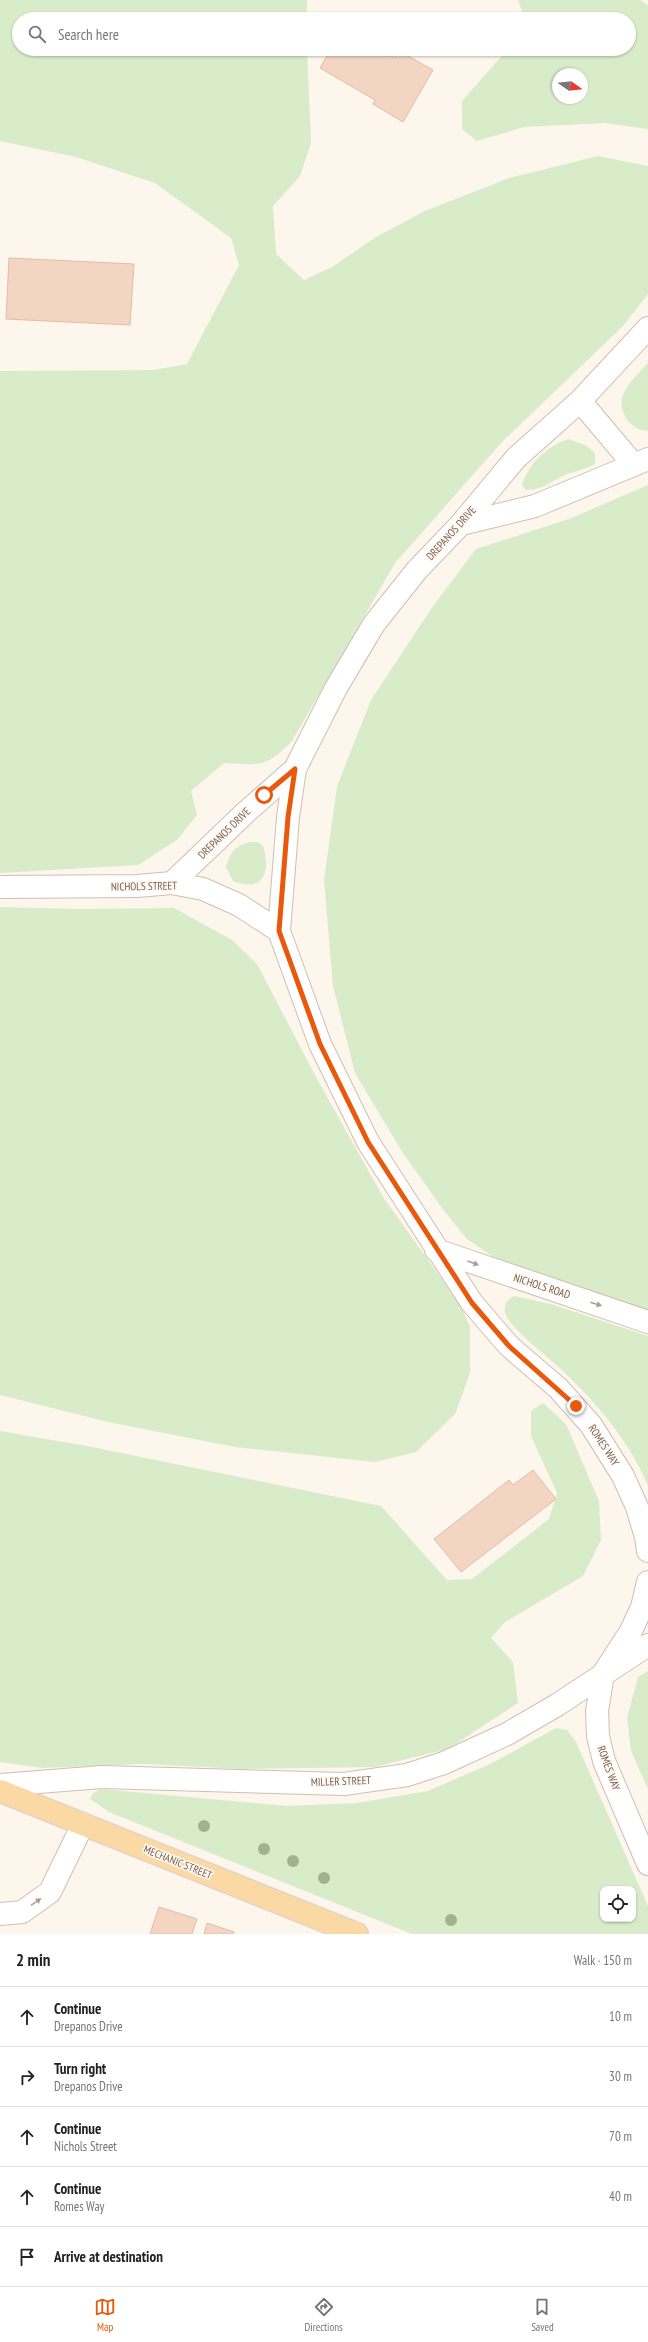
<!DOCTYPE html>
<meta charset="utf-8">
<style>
:root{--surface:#fff;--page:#f2f2f2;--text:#222;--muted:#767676;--line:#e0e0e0;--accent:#ea580c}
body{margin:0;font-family:"PT Sans Narrow",sans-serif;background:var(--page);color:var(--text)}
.controls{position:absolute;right:12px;bottom:12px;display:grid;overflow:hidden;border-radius:8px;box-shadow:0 1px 3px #0004}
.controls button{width:36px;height:36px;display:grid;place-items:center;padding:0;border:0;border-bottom:1px solid var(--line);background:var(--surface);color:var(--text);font:20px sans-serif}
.compass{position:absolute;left:552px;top:68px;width:36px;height:36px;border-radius:50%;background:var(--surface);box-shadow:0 1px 3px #0004;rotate:104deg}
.stop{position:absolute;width:12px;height:12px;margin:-9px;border:3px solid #ea580c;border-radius:50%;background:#fff}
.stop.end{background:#ea580c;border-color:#fff;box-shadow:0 1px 4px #0008}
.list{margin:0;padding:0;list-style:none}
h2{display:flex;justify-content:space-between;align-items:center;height:52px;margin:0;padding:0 16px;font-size:17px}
h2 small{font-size:13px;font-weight:400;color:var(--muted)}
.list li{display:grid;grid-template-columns:26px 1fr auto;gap:12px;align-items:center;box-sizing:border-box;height:60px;padding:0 16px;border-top:1px solid var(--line)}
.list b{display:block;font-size:15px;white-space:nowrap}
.list p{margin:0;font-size:13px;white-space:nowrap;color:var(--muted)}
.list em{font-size:13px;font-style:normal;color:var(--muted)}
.icon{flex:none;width:22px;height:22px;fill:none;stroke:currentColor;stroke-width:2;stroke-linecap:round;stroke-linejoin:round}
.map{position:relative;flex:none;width:648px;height:1934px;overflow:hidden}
.search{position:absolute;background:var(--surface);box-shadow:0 1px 3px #0004;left:12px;right:12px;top:12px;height:44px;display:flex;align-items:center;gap:10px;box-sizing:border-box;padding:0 14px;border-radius:22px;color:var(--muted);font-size:15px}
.sheet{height:352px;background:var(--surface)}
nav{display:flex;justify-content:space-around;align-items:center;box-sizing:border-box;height:56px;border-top:1px solid var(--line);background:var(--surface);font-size:11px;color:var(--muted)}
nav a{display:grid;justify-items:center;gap:2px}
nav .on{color:var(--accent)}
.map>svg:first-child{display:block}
.green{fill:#d8ecc9;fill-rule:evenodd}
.building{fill:#f3d5c3;stroke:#e6bba3}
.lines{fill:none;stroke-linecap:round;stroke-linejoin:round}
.minor-casing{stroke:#d1beb0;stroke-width:24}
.major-casing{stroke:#dad1cd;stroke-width:24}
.minor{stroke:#fff;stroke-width:22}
.major{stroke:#fbd9a5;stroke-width:22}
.tree{fill:#a0b28e}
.oneway{fill:#af9d94}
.route{stroke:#ea580c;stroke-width:5}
.labels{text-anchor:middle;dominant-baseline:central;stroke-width:3;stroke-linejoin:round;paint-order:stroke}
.street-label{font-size:11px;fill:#7a5c4d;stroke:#fffaf3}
</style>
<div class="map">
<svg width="648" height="1934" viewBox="0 0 648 1934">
<rect width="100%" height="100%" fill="#fdf6ec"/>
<path class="green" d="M0 0H307V19H19V49H307L311 143 300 176 273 206 276 254 304 280 332 267 376 237 425 211 509 178 598 156 648 166V294L623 326 501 443 395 563 292 741C266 768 260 765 224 763L191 791 197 815 177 840 138 865 0 873V371L153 370 187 364 239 265 231 238 155 183 76 157 0 141Z
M518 0H640L648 5V129L605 123 524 127 477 141 462 129V101L508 49H629V19H522L523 15ZM558 74H582V98H558Z
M648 363V431C641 431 633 427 629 422 610 399 632 380 648 363Z
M569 439 587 446 595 453V464C586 469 577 471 567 474 552 480 543 491 526 490L522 485C528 464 548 445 569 439Z
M648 485V1312L495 1258 467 1239 442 1208 403 1153 355 1073 333 986 324 880 337 786 371 700 431 609 476 549 569 519Z
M251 842H258L263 846C271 872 264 893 233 881L226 867C230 852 236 845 251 842Z
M0 907 77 909 174 908 232 940 257 964 316 1077 383 1197 459 1303 470 1326V1373L455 1414 416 1452 375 1462 235 1447 108 1422 0 1395Z
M514 1296 551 1304 648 1336V1486C632 1446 601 1408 570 1378 550 1357 525 1342 508 1319 504 1313 504 1308 506 1302Z
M543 1403 566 1424 599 1501 601 1540 583 1576 505 1622 491 1638 513 1662 518 1703 448 1749 374 1767 242 1769 143 1764 43 1768 0 1762V1431L92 1447 381 1506 447 1580 472 1579 549 1519 557 1493 531 1436V1411Z
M648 1671V1789L631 1751 627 1718 638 1677Z
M556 1728 567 1730 576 1742 648 1906V1934H412L109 1812 90 1799 93 1793 101 1789 286 1806 357 1803 428 1791 492 1763ZM603 1889H633V1919H603Z"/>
<path class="building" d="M331 49H379L395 58 399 51 433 70 403 122 373 104 375 100 320 68Z
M9 258 134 264 130 325 6 319Z
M533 1470 556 1499 461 1572 434 1539 509 1480 513 1485Z
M159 1907 197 1919 192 1934H150Z
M207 1923 234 1932 233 1934H204Z"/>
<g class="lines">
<defs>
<path id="minor" d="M580 401 634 465
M461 524 535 506 648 459
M172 883 245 813 295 769
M0 887 137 886 172 883 203 889 239 905 279 931 320 1044 368 1142 472 1303 509 1346 558 1388 591 1425 623 1476 637 1507 646 1537 648 1551
M279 931 288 817 295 769 336 688 374 624 417 570 461 524 516 458 580 401 648 328
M436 1250 648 1322
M648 1582 642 1607 631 1631 603 1674 597 1711 598 1736 604 1761 648 1864
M0 1785 102 1777 344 1784 407 1775 444 1763 507 1734 557 1705 648 1645
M0 1914 22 1912 50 1892 83 1824"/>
<path id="major" d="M0 1791 357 1934"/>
</defs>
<use href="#minor" class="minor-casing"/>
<use href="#major" class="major-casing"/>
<use href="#minor" class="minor"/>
<use href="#major" class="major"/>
</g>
<g class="tree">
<circle cx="204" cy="1826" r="6"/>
<circle cx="264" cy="1849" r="6"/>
<circle cx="293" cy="1861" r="6"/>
<circle cx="324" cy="1878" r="6"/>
<circle cx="451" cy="1920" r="6"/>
</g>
<defs><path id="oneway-solid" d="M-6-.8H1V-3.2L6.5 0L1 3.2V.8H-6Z"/></defs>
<g class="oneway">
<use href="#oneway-solid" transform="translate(473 1263) rotate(20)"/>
<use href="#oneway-solid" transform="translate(596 1304) rotate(18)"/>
<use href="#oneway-solid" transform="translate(36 1902) rotate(-34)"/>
</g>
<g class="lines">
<path class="route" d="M264 795 295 769 288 817 279 931 320 1044 368 1142 472 1303 509 1346 576 1406"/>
</g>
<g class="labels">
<g class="street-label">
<text transform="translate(451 533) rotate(-48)">DREPANOS DRIVE</text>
<text transform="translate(224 833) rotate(-44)">DREPANOS DRIVE</text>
<text transform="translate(144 886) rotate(-1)">NICHOLS STREET</text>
<text transform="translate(542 1286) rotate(18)">NICHOLS ROAD</text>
<text transform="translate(604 1445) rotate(57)">ROMES WAY</text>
<text transform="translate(609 1768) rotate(70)">ROMES WAY</text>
<text transform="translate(341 1781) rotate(-2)">MILLER STREET</text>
<text transform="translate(178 1862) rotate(22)">MECHANIC STREET</text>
</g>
</g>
</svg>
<div class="controls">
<button><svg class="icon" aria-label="locate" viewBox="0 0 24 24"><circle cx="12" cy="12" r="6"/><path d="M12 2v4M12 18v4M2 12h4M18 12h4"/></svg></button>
</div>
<svg class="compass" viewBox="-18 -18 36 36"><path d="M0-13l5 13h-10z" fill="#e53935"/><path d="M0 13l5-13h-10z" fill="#767676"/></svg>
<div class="stop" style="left:264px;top:795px"></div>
<div class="stop end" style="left:576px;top:1406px"></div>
<div class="search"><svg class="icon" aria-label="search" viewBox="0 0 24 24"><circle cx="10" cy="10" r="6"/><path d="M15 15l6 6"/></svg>Search here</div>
</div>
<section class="sheet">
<h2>2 min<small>Walk · 150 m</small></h2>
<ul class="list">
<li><svg class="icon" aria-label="ahead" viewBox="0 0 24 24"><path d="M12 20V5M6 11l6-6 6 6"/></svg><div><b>Continue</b><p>Drepanos Drive</p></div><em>10 m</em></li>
<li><svg class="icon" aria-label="right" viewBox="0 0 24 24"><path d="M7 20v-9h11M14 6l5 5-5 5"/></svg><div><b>Turn right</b><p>Drepanos Drive</p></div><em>30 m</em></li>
<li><svg class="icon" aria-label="ahead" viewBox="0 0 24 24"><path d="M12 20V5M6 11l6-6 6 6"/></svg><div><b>Continue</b><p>Nichols Street</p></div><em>70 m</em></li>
<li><svg class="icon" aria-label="ahead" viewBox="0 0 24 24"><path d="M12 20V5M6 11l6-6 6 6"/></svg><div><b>Continue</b><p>Romes Way</p></div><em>40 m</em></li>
<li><svg class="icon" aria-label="arrive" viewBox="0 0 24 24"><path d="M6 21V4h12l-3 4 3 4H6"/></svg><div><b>Arrive at destination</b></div></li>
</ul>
</section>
<nav>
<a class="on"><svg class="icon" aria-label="map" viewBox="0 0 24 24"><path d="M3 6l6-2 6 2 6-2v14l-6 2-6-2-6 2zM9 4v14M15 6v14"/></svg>Map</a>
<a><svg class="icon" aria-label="directions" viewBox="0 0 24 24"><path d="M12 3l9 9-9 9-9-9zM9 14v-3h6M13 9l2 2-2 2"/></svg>Directions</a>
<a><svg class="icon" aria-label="saved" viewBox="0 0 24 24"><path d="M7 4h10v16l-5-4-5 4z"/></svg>Saved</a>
</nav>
